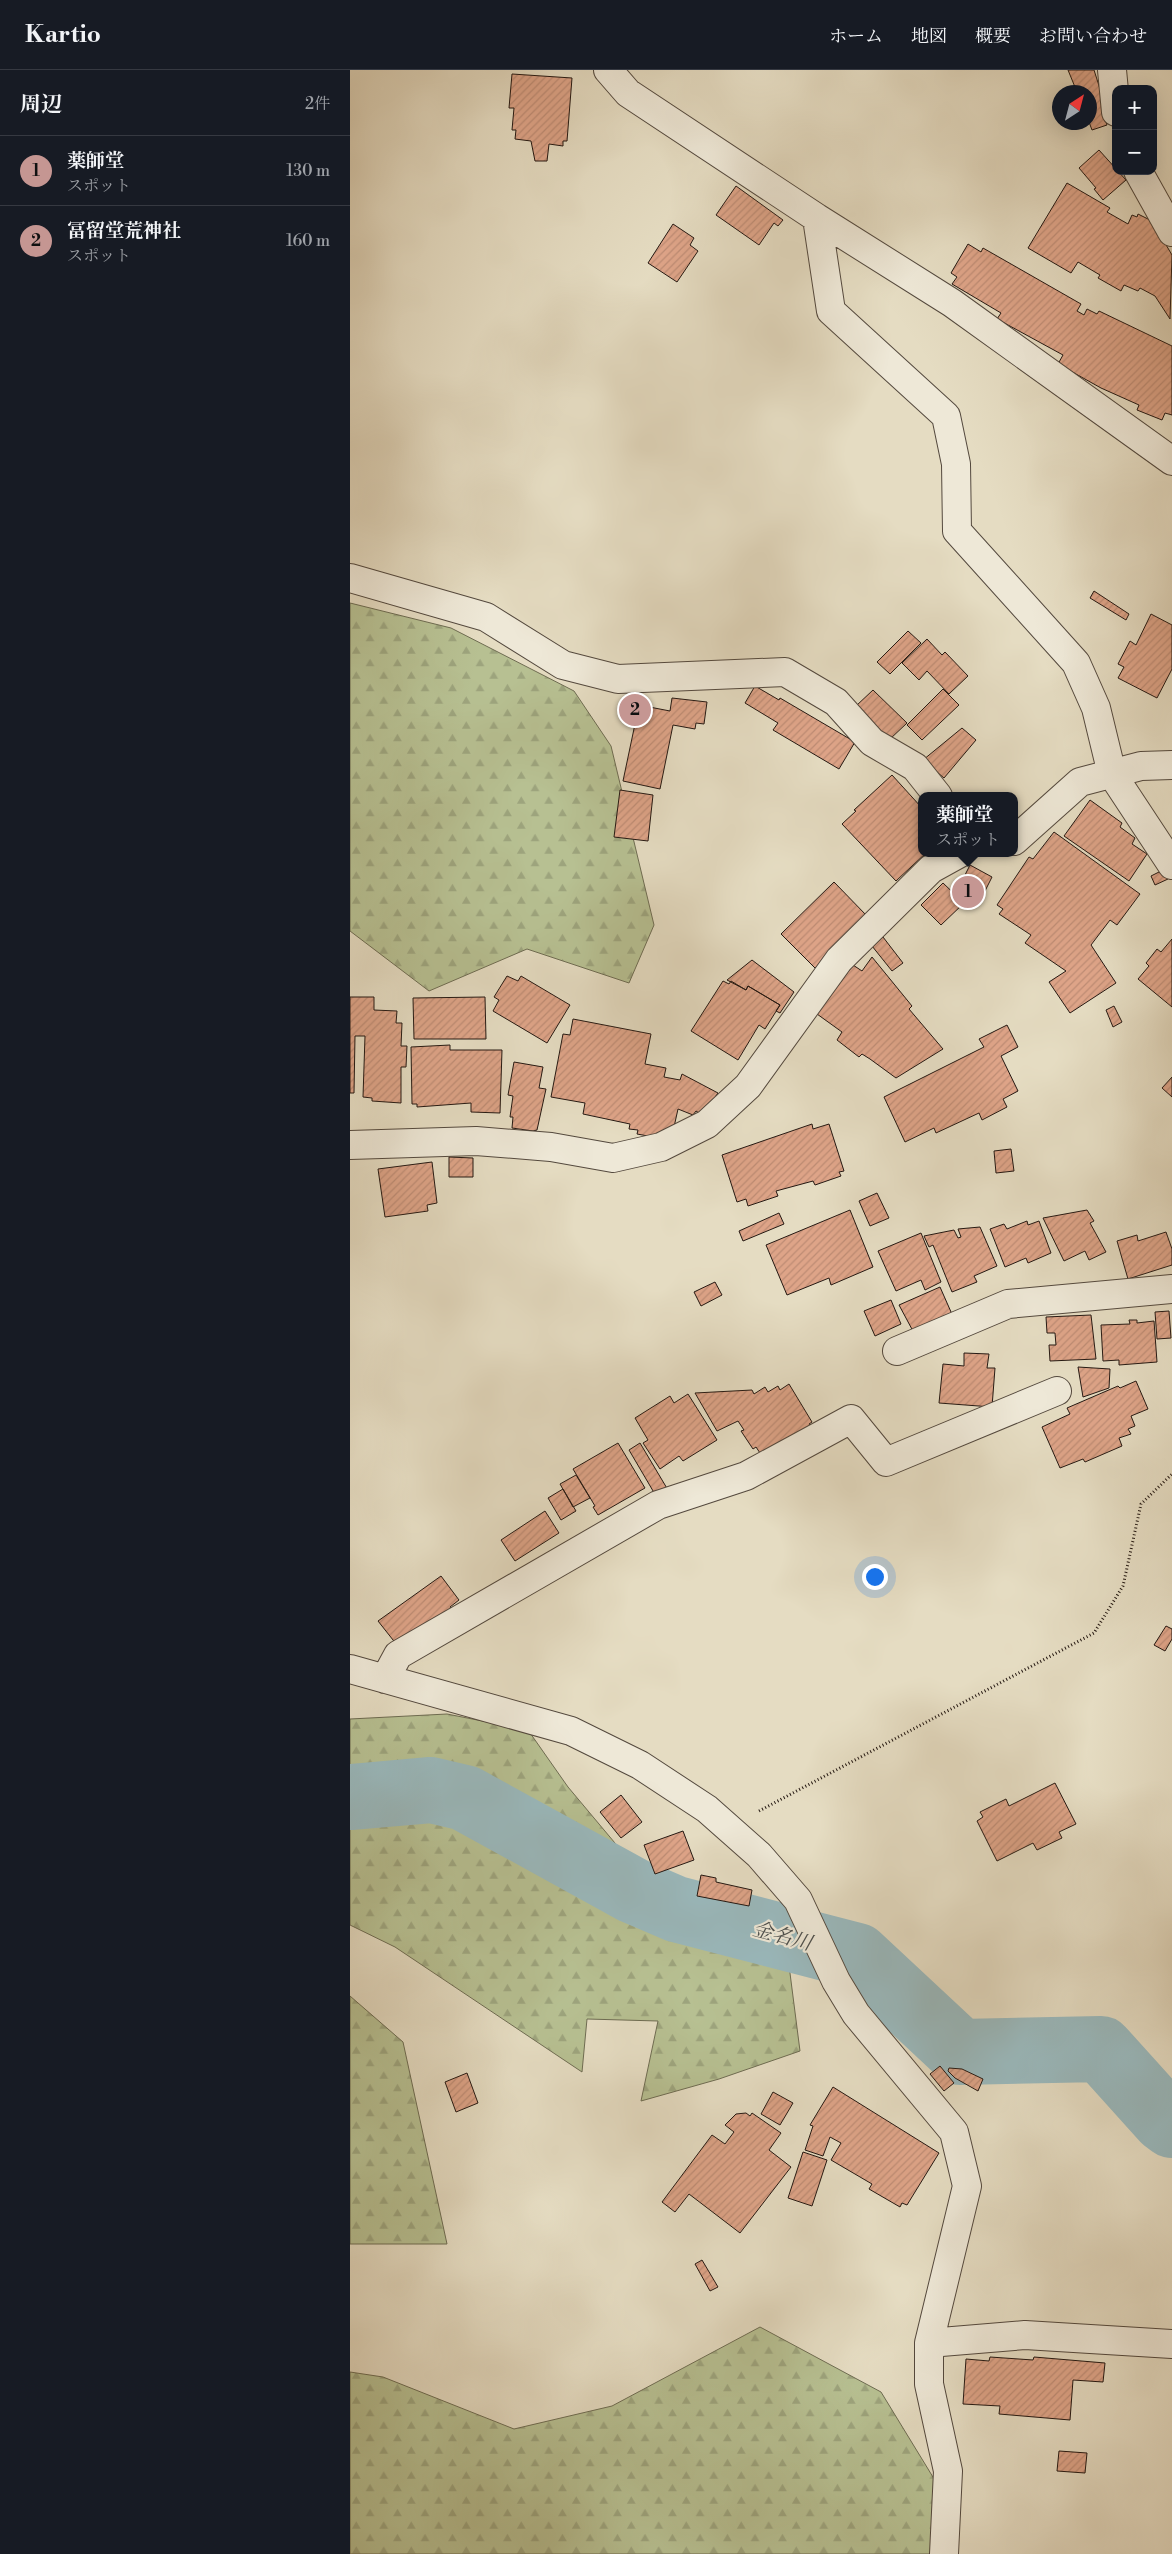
<!DOCTYPE html>
<html lang="ja">
<meta charset="utf-8">
<style>
:root{--surface:#171b24;--page:#242831;--text:#f1f3f6;--muted:#9ea1a6;--line:#363941;--accent:#c59692}
body{margin:0;font-family:"Libre Bodoni","Noto Serif JP",serif;background:var(--page);color:var(--text)}
.controls{position:absolute;right:15px;top:15px;display:grid;overflow:hidden;border-radius:10px;box-shadow:0 5px 20px #0002}
.controls button{width:45px;height:45px;display:grid;place-items:center;padding:0;border:0;border-bottom:1px solid var(--line);background:var(--surface);color:var(--text);font:25px sans-serif}
.compass{position:absolute;left:702px;top:15px;width:45px;height:45px;border-radius:50%;background:var(--surface);box-shadow:0 5px 20px #0002;rotate:36deg}
.you{position:absolute;left:524px;top:1506px;width:18px;height:18px;margin:-12px;border:4px solid #fff;border-radius:50%;background:#1a73e8;box-shadow:0 0 0 8px #1a73e833}
.badge{display:grid;place-items:center;width:32px;height:32px;border-radius:50%;background:var(--accent);color:#111;font-size:16px;font-weight:700}
.pin{position:absolute;translate:-50% -50%;border:2px solid #fff;box-shadow:0 1px 5px #0006}
.popup{position:absolute;left:568px;top:722px;width:100px;height:65px;box-sizing:border-box;display:grid;place-content:center;border-radius:10px;background:var(--surface);filter:drop-shadow(0 1px 4px #0005);font-size:16px;white-space:nowrap;color:var(--muted)}
.popup b{font-size:19px;color:var(--text)}
.popup::after{content:'';position:absolute;left:50%;top:100%;margin-left:-10px;border:10px solid transparent;border-top-color:var(--surface)}
.list{margin:0;padding:0;list-style:none}
h2{display:flex;justify-content:space-between;align-items:center;height:65px;margin:0;padding:0 20px;font-size:21px}
h2 small{font-size:16px;font-weight:400;color:var(--muted)}
.list li{display:grid;grid-template-columns:32px 1fr auto;gap:15px;align-items:center;box-sizing:border-box;height:70px;padding:0 20px;border-top:1px solid var(--line)}
.list b{display:block;font-size:19px;white-space:nowrap}
.list p{margin:0;font-size:16px;white-space:nowrap;color:var(--muted)}
.list em{font-size:16px;font-style:normal;color:var(--muted)}
.map{position:relative;flex:none;width:822px;height:2484px;overflow:hidden}
header{display:flex;align-items:center;gap:30px;box-sizing:border-box;height:70px;padding:0 25px;background:var(--surface);border-bottom:1px solid var(--line)}
header strong{font-size:24px}
nav{display:flex;gap:28px;margin-inline-start:auto;font-size:18px}
main{display:flex}
aside{flex:1;background:var(--surface)}
.map>svg:first-child{display:block}
.forest{fill:url(#forest-firs);stroke:#6e6c52}
.lines{fill:none;stroke-linecap:round;stroke-linejoin:round}
.river{stroke:#9ab9bd;stroke-width:66}
.building{fill:url(#building-hatch);stroke:#241812}
.street-casing{stroke:#54493e;stroke-width:30}
.path{stroke:#241812;stroke-width:3;stroke-dasharray:1 2.5;stroke-linecap:butt}
.street{stroke:#eee8d7;stroke-width:28}
.labels{text-anchor:middle;dominant-baseline:central;stroke-width:4.5;stroke-linejoin:round;paint-order:stroke}
.water-label{font-size:20px;font-style:italic;fill:#4d504e;stroke:#eee8d7}
</style>
<header>
<strong>Kartio</strong>
<nav><a>ホーム</a><a>地図</a><a>概要</a><a>お問い合わせ</a></nav>
</header>
<main>
<aside>
<h2>周辺<small>2件</small></h2>
<ul class="list">
<li><span class="badge">1</span><div><b>薬師堂</b><p>スポット</p></div><em>130 m</em></li>
<li><span class="badge">2</span><div><b>冨留堂荒神社</b><p>スポット</p></div><em>160 m</em></li>
</ul>
</aside>
<div class="map">
<svg width="822" height="2484" viewBox="0 0 822 2484">
<defs>
<pattern id="forest-firs" width="22" height="20" patternUnits="userSpaceOnUse" patternTransform="scale(1.25)"><rect width="22" height="20" fill="#b7c092"/><path d="M5 1l3.5 6h-7zM16 11l3.5 6h-7z" fill="#9da47d"/></pattern>
<pattern id="building-hatch" width="6" height="6" patternUnits="userSpaceOnUse" patternTransform="scale(1.25)"><rect width="6" height="6" fill="#dea488"/><path d="M-1 1l2-2M0 6l6-6M5 7l2-2" fill="none" stroke="#be8c74"/></pattern>
</defs>
<rect width="100%" height="100%" fill="#e5dcc2"/>
<filter id="stains"><feTurbulence type="fractalNoise" baseFrequency=".004" numOctaves="4"/><feColorMatrix values="0 0 0 0 .2 0 0 0 0 .09 0 0 0 0 .02 0 0 0 .5 -.17"/></filter>
<radialGradient id="worn" r=".72"><stop offset=".6" stop-color="#630" stop-opacity="0"/><stop offset="1" stop-color="#630" stop-opacity=".3"/></radialGradient>
<path class="forest" d="M0 533 101 558 224 621 261 676 304 855 279 913 177 879 79 921 0 861Z
M97 1644 178 1660 218 1717 301 1816 355 1858 436 1872 450 1981 369 2009 291 2031 308 1951 237 1949 232 2002 45 1877 0 1855V1649Z
M0 1926 53 1972 97 2174H0Z
M410 2257 531 2322 586 2412 584 2484H0V2302L33 2307 164 2359 262 2336Z"/>
<g class="lines">
<path class="river" d="M0 1727 81 1720 115 1728 284 1821 326 1839 507 1886 610 1982 751 1979 814 2049 822 2055"/>
</g>
<path class="building" d="M718 0H744L758 44 754 45 757 55 742 60 739 52 740 22H727Z
M162 4 222 8 217 71H213V76L199 74 197 91H185L181 71 165 69 166 60H162L164 38H159Z
M749 80 776 110 753 130 744 119 746 118 729 98Z
M717 113 760 138 757 142 778 154 782 145 787 147 788 144 802 151 822 185 820 249 805 226 790 218 788 221 774 215 771 221 748 208 750 205 728 192 721 203 678 178Z
M386 116 433 150 428 156 424 153 409 175 366 145Z
M323 154 344 168 340 175 348 181 327 212 298 193Z
M618 174 631 182 633 178 731 234 727 241 734 245 737 239 747 244 749 241 822 276V345L815 343 812 350 787 340 789 335 751 318 708 294 713 285 647 249 651 243 602 214 607 207 601 203Z
M744 521 779 544 776 550 740 528Z
M801 544 822 555V599L807 628 768 608 774 597 768 594 780 571 786 575Z
M558 561 571 573 540 604 527 592Z
M577 569 592 585 595 582 618 606 599 624 577 601 569 610 552 593Z
M405 616 429 630 430 628 505 672 489 699 423 660 428 653 395 633Z
M593 619 609 635 572 670 557 655Z
M523 620 557 653 539 670 506 636Z
M322 628 357 632 354 654 346 653 345 659 323 655 310 719 273 711 289 635 320 641Z
M612 658 626 670 594 708 573 690Z
M542 705 572 738V783H576L546 811 492 754 506 741 504 740Z
M270 720 303 725 298 771 264 767Z
M740 730 772 753 770 757 785 768 782 774 797 784 779 811 714 766Z
M704 762 790 824 767 855 760 850 741 875 766 913 720 943 699 912 716 901 675 873 681 865 649 844 653 839 647 835 679 787 683 789Z
M620 795 642 807 633 825 611 813Z
M813 800 818 809 805 815 801 806Z
M484 812 517 846 465 898 431 864Z
M593 813 614 833 591 855 571 835Z
M533 867 553 893 542 901 522 876Z
M822 869V937L788 909 799 896 796 893 807 879 811 882Z
M522 887 562 936 559 939 593 979 546 1008 520 989 512 984 509 987 487 970 492 962 467 944 503 895 512 901Z
M402 890 444 922 430 943 426 941 430 935 398 916 396 920 377 910Z
M157 906 168 911 171 906 220 935 197 973 143 941 149 930 144 927Z
M373 911 379 914 381 911 396 920 398 916 430 935 415 959 409 955 388 990 341 961Z
M0 927H24V940L47 941 46 953H52L51 976H57L56 997H51V1033L22 1031V1028L13 1027 15 966H5L4 1023H0Z
M135 927 136 969H64L63 928Z
M764 936 772 952 763 957 756 940Z
M223 949 301 964 295 994 316 998 314 1007 330 1010 332 1004 368 1023 360 1034 349 1043 346 1041 343 1045 328 1039 322 1066 309 1068 287 1064 288 1060 279 1059 280 1054 233 1044 235 1033 201 1027 213 964 220 965Z
M657 955 668 977 651 986 668 1021 653 1029 657 1037 632 1050 629 1043 586 1063 584 1058 555 1072 534 1027 634 977 629 969Z
M100 975V980H152L150 1043 121 1042V1033L67 1037V1034H62L61 977Z
M164 992 193 997 189 1018 196 1019 187 1060 183 1061 162 1058 163 1047H160L163 1026 158 1025Z
M822 1007V1027L812 1018Z
M462 1054 463 1059 479 1054 494 1101 489 1102 491 1106 465 1115 463 1111 426 1121 428 1126 398 1136 396 1129 387 1132 372 1085Z
M661 1079 664 1101 646 1103 644 1081Z
M99 1087 123 1088V1107H99Z
M82 1092 87 1133 77 1135 78 1141 35 1147 28 1099Z
M527 1123 539 1148 520 1156 509 1131Z
M500 1140 523 1197 481 1215 479 1208 437 1225 416 1175Z
M737 1140 744 1151 740 1153 756 1182 739 1190 735 1181 714 1191 693 1148Z
M429 1143 434 1154 393 1171 389 1161Z
M677 1151 678 1155 689 1151 701 1183 678 1193 676 1188 655 1197 640 1159 654 1154 657 1159Z
M630 1157 647 1196 624 1206 627 1212 602 1222 583 1175 579 1177 574 1166 604 1160 608 1168 611 1167 608 1159Z
M816 1162 822 1179V1195L778 1209 767 1171 787 1165 788 1171Z
M571 1163 591 1212 575 1220 571 1210 546 1221 528 1181Z
M365 1212 372 1225 351 1236 344 1222Z
M590 1217 605 1251 564 1263 549 1235Z
M541 1230 551 1254 525 1266 514 1241Z
M819 1241 821 1268 807 1269 805 1242Z
M741 1245 746 1289 700 1291 699 1275H706L705 1263H697L696 1247Z
M779 1250H787V1253L804 1251 807 1292 769 1295V1290L753 1291 751 1255 780 1254Z
M614 1283 639 1284 637 1298H645L642 1337 589 1333 593 1294 614 1296Z
M728 1297 760 1299 759 1318 733 1327Z
M786 1311 798 1339 781 1346 785 1356 778 1359 781 1364 769 1368 772 1376 735 1392 733 1389 710 1398 692 1357 720 1344 717 1338 768 1316 770 1318Z
M439 1314 462 1352 459 1354 462 1358 414 1389 406 1377 403 1379 391 1361 394 1360 388 1351 367 1361 345 1323 402 1320 404 1324 415 1317 418 1322 428 1316 430 1320Z
M338 1324 367 1370 333 1391 329 1386 310 1399 293 1373 298 1370 285 1348 320 1326 324 1333Z
M268 1373 295 1418 248 1445 243 1437 245 1436 223 1399Z
M290 1373 318 1420 306 1426 279 1380Z
M226 1405 240 1428 223 1437 210 1414Z
M213 1419 226 1441 211 1450 198 1428Z
M195 1441 209 1463 165 1491 151 1470Z
M91 1506 109 1530 100 1537 103 1541 47 1575 28 1551Z
M816 1556 822 1559V1569L815 1581 804 1575Z
M705 1713 726 1754 709 1762 712 1768 687 1780 683 1773 647 1791 627 1751 633 1747 630 1742 656 1729 659 1736Z
M271 1725 292 1752 271 1768 250 1742Z
M333 1761 344 1790 305 1804 294 1775Z
M351 1805 366 1808V1812L402 1820 399 1836 347 1826Z
M590 1996 604 2013 594 2021 580 2004Z
M599 1998 612 1999 633 2009 628 2021 605 2008 598 2001Z
M117 2003 128 2033 106 2042 95 2012Z
M483 2017 589 2083 557 2135 552 2133 550 2137 519 2119 522 2114 481 2090 491 2073 480 2067 473 2086 455 2080 463 2056 460 2055Z
M423 2022 443 2033 430 2055 411 2044Z
M396 2043 400 2046 402 2043 431 2063 419 2080 441 2097 390 2163 339 2124 325 2142 312 2132 362 2065 375 2074 384 2062 375 2055 386 2044Z
M453 2082 477 2090 462 2136 438 2128Z
M352 2190 368 2217 360 2221 345 2194Z
M640 2287 683 2290 684 2287 755 2293 753 2312 723 2310 720 2350 649 2344 650 2336 613 2334 616 2289 639 2291Z
M709 2381 737 2383 735 2403 707 2401Z"/>
<g class="lines">
<defs>
<path id="street" d="M258 0 278 23 467 148 602 233 822 391
M762 0 766 42
M788 101 822 162
M467 148 481 241 596 346 606 394 607 461 726 593 746 638 762 704 822 795
M0 508 136 547 213 595 268 609 435 602 486 632 522 672 565 697 588 726
M664 771 730 712 791 696 822 695
M0 1075 126 1071 201 1077 263 1088 311 1077 357 1054 398 1016 489 890 581 799 610 783
M547 1281 658 1234 822 1219
M0 1599 221 1661 290 1695 357 1739 409 1785 448 1830 486 1911 506 1944 604 2062 617 2116 579 2273V2314L598 2401 594 2484
M35 1609 48 1585 308 1435 396 1406 501 1349 536 1392 707 1321
M579 2273 675 2265 822 2274"/>
</defs>
<use href="#street" class="street-casing"/>
<path class="path" d="M409 1741 744 1563 773 1516 791 1434 822 1404"/>
<use href="#street" class="street"/>
</g>
<g class="labels">
<g class="water-label">
<text transform="translate(432 1867) rotate(15)">金名川</text>
</g>
</g>
<rect width="100%" height="100%" filter="url(#stains)"/>
<rect width="100%" height="100%" fill="url(#worn)"/>
</svg>
<div class="controls">
<button>+</button>
<button>−</button>
</div>
<svg class="compass" viewBox="-18 -18 36 36"><path d="M0-13l5 13h-10z" fill="#e53935"/><path d="M0 13l5-13h-10z" fill="#9ea1a6"/></svg>
<div class="you"></div>
<div class="pin badge" style="left:618px;top:822px">1</div>
<div class="popup"><b>薬師堂</b>スポット</div>
<div class="pin badge" style="left:285px;top:640px">2</div>
</div>
</main>
